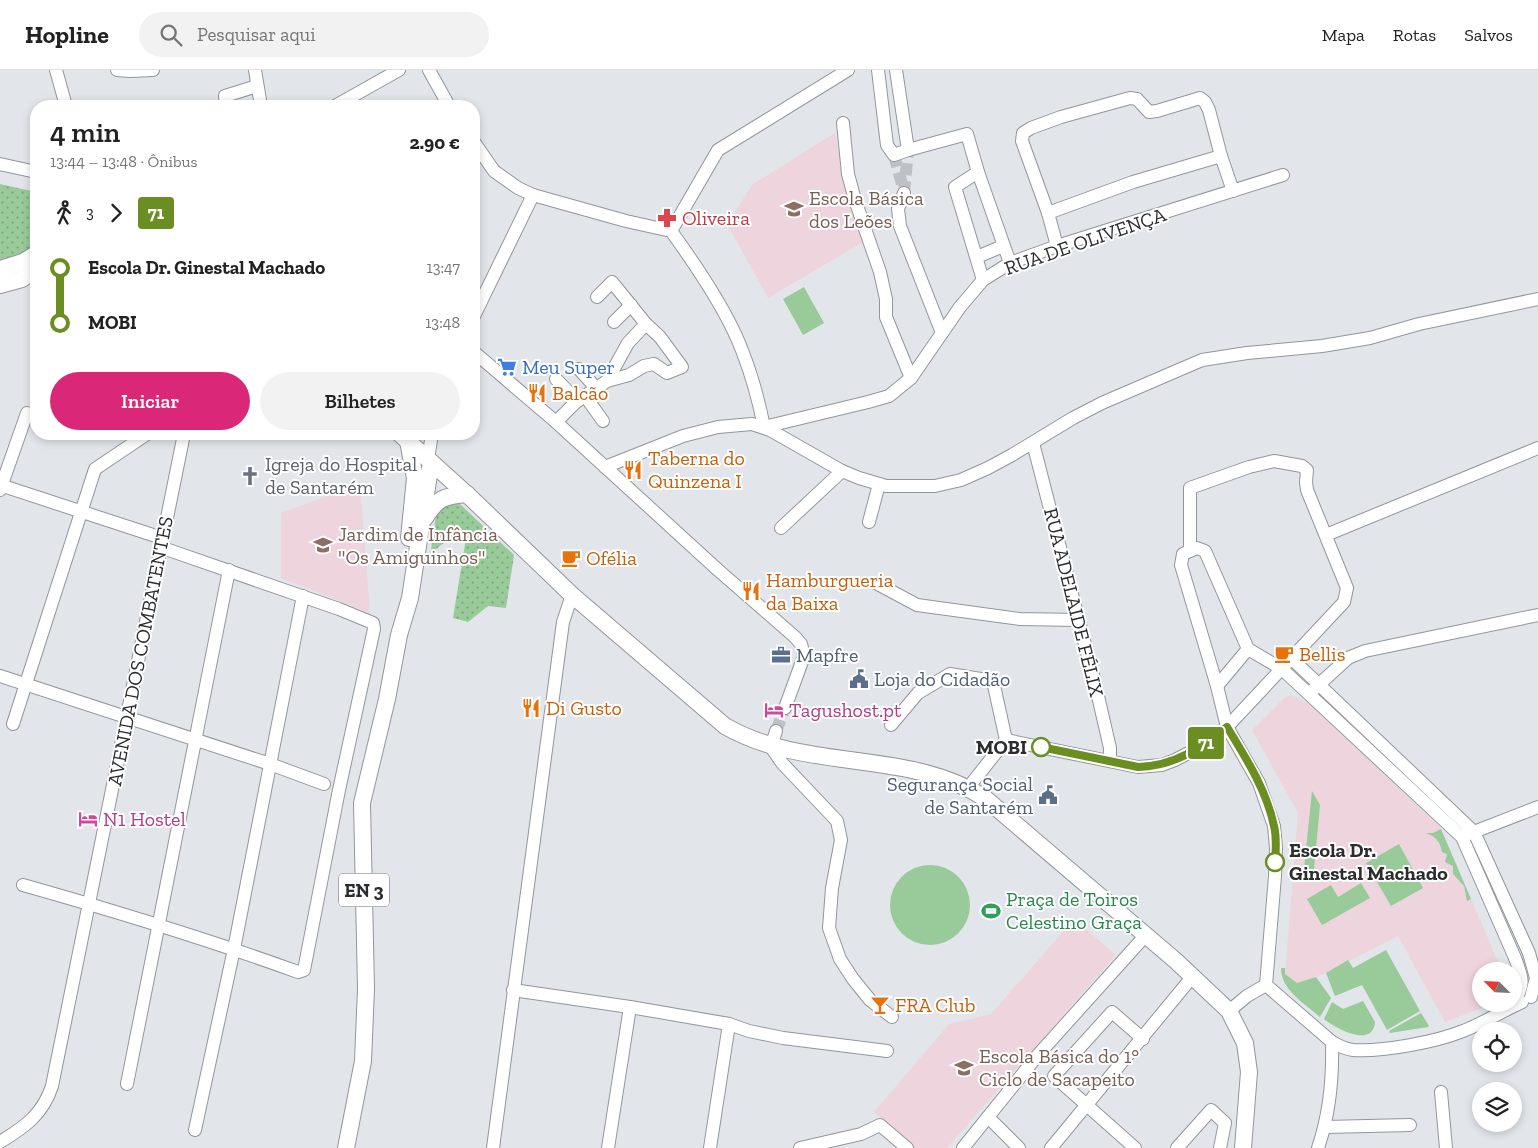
<!DOCTYPE html>
<html lang="pt">
<meta charset="utf-8">
<style>
body{margin:0;font-family:"Zilla Slab",serif;background:#f2f2f2;color:#222;height:100vh;display:flex;flex-direction:column;font-size:19px;white-space:nowrap}
*{box-sizing:border-box;margin:0}
p{font-size:16px;color:#767676}
.icon{flex:none;width:28px;height:28px;fill:none;stroke:currentColor;stroke-width:2;stroke-linecap:round;stroke-linejoin:round}
.map{position:relative;flex:1;overflow:hidden}
.side{position:absolute;left:30px;top:30px;width:450px;height:340px;display:flex;flex-direction:column;background:#fff;border-radius:20px;box-shadow:0 2px 8px #0003}
.side>*{flex:none}
.badge{padding:0 10px;border-radius:4px;font-size:18px;line-height:32px}
.needle{width:32px;rotate:294deg}
.controls{position:absolute;left:1472px;top:892px;display:grid;gap:10px}
.controls a{display:grid;place-items:center;width:50px;height:50px;border-radius:50%;background:#fff;box-shadow:0 2px 8px #0003;font-size:25px}
.map>.badge{position:absolute;translate:-50% -50%;box-shadow:0 0 0 2px #fff}
.legs{display:flex;align-items:center;gap:8px;height:55px;padding:0 20px;font-size:16px}
.legs p{margin-inline-start:auto}
.overview{display:flex;align-items:center;justify-content:space-between;height:85px;padding:0 20px}
h1{font-size:28px;font-weight:600;line-height:38px}
.cta{display:flex;gap:10px;margin-top:auto;padding:10px 20px}
.cta a{flex:1;height:58px;border-radius:30px;background:#db2777;color:#fff;font-size:20px;font-weight:600;line-height:58px;text-align:center}
.cta a+a{background:#f2f2f2;color:#222}
ul{padding:0 20px;list-style:none}
li{display:flex;align-items:center;gap:18px;height:55px;font-size:19px}
li i{display:grid;place-items:center;width:8px;height:100%;margin:0 6px;background:currentColor}
li i::after{content:'';width:12px;height:12px;margin:-6px;border:4px solid;border-radius:50%;background:#fff}
li p{margin-inline-start:auto}
li:first-child i{background:linear-gradient(#0000 50%,currentColor 0)}
li:last-child i{background:linear-gradient(currentColor 50%,#0000 0)}
header{display:flex;align-items:center;gap:30px;box-sizing:border-box;height:70px;padding:0 25px;background:#fff;border-bottom:1px solid #e0e0e0}
header strong{font-size:24px}
nav{display:flex;gap:28px;margin-inline-start:auto;font-size:18px}
.search{width:350px;height:45px;background:#f2f2f2;display:flex;align-items:center;gap:12px;box-sizing:border-box;padding:0 18px;border-radius:28px;color:#767676;font-size:19px}
.map>svg:first-child{display:block}
.education{fill:#eed4dc}
.green{fill:#99ca99}
.park{fill:url(#park-dots)}
.lines{fill:none;stroke-linecap:round;stroke-linejoin:round}
.minor-tunnel{stroke:#bdc1c5;stroke-width:12;stroke-dasharray:12 6;stroke-linecap:butt}
.minor-casing{stroke:#92969a;stroke-width:14}
.major-casing{stroke:#92969a;stroke-width:18}
.minor{stroke:#fff;stroke-width:12}
.major{stroke:#fff;stroke-width:16}
.line-1-casing{stroke:#fff;stroke-width:11}
.line-1{stroke:#6b8e23;stroke-width:8}
.stop-1-dot{fill:#fff;stroke:#6b8e23;stroke-width:2.5}
.labels{text-anchor:middle;dominant-baseline:central;stroke-width:4;stroke-linejoin:round;paint-order:stroke}
.shield{fill:#fff;stroke:#6a6b6d;stroke-width:1}
.shield-label{font-size:19px;font-weight:bold;fill:#2a2c2e}
.education-label{font-size:20px;fill:#785e54;stroke:#fff;text-anchor:start}
.health-label{font-size:20px;fill:#be3a42;stroke:#fff;text-anchor:start}
.street-label{font-size:20px;fill:#2a2c2e;stroke:#fff}
.shop-label{font-size:20px;fill:#366cbe;stroke:#fff;text-anchor:start}
.food-label{font-size:20px;fill:#c56008;stroke:#fff;text-anchor:start}
.worship-label{font-size:20px;fill:#5b616d;stroke:#fff;text-anchor:start}
.service-label{font-size:20px;fill:#4e5e75;stroke:#fff;text-anchor:start}
.hotel-label{font-size:20px;fill:#b23c85;stroke:#fff;text-anchor:start}
.stop-label{font-size:20px;font-weight:bold;fill:#2a2c2e;stroke:#fff;text-anchor:end}
.leisure-label{font-size:20px;fill:#27864d;stroke:#fff;text-anchor:start}
</style>
<header>
<strong>Hopline</strong>
<div class="search"><svg class="icon" aria-label="search" viewBox="0 0 24 24"><circle cx="10" cy="10" r="6"/><path d="M15 15l6 6"/></svg>Pesquisar aqui</div>
<nav><a>Mapa</a><a>Rotas</a><a>Salvos</a></nav>
</header>
<div class="map">
<svg width="1538" height="1078" viewBox="0 0 1538 1078">
<defs>
<pattern id="park-dots" width="8" height="8" patternUnits="userSpaceOnUse" patternTransform="scale(1.25)"><rect width="8" height="8" fill="#99ca99"/><path d="M2 2h.1M6 6h.1" fill="none" stroke="#7da47d" stroke-width="1.8" stroke-linecap="round"/></pattern>
</defs>
<rect width="100%" height="100%" fill="#e2e6eb"/>
<g class="education">
<polygon points="835,63 847,124 865,171 768,228 727,154 753,114"/>
<polygon points="360,414 370,543 281,508 281,443"/>
<polygon points="1291,625 1308,633 1440,757 1502,901 1481,901 1481,934 1492,934 1445,952 1398,866 1326,903 1297,913 1285,904 1298,743 1252,660 1285,627"/>
<polygon points="1074,849 1116,885 947,1078 915,1078 874,1042 949,954 991,944"/>
</g>
<g class="green">
<polygon points="804,217 824,253 803,265 783,229"/>
<polygon points="1312,721 1320,735 1313,809 1303,808"/>
<path d="M1441,759L1471,829L1467,831L1464,816L1453,804V796L1445,792L1447,784L1442,782C1440,771 1436,767 1426,763H1433Z"/>
<polygon points="1399,774 1423,818 1391,836 1366,793"/>
<circle cx="930" cy="835" r="40"/>
<polygon points="1361,813 1370,828 1322,855 1307,829 1331,815 1338,827"/>
<polygon points="1386,880 1420,941 1387,960 1362,915 1335,926 1326,903 1348,890 1353,898"/>
<path d="M1281,898H1285V904L1297,913L1316,907L1331,928L1320,947C1304,933 1281,920 1281,898Z"/>
<path d="M1363,931L1375,952C1373,979 1335,958 1324,949L1332,932L1343,939Z"/>
<polygon points="1421,943 1429,956 1428,957 1390,963 1389,961"/>
</g>
<g class="park">
<polygon points="0,114 36,122 36,178 9,191 0,192"/>
<path d="M452,432L460,434L514,485L506,538L488,536L468,552L453,548L467,462C452,466 440,474 430,486L436,445L442,436Z"/>
</g>
<g class="lines">
<g class="minor-tunnel">
<polyline points="894,85 902,114"/>
<polyline points="904,123 908,80"/>
<polyline points="776,661 785,638"/>
</g>
<g class="minor-casing">
<g id="minor">
<polyline points="56,0 66,36"/>
<polyline points="117,0 130,1 153,0"/>
<polyline points="255,0 261,36"/>
<polyline points="429,0 449,36"/>
<polyline points="878,0 887,75 894,85 908,80 896,0"/>
<polyline points="226,36 225,26 257,16"/>
<polyline points="335,36 399,0"/>
<polyline points="843,53 848,104 855,130 880,202 886,229 886,247 911,308"/>
<path d="M474,72L494,101L518,118L533,125L626,151L671,161C695,194 729,244 743,283C752,306 759,332 764,357"/>
<polyline points="908,80 967,64 978,102"/>
<polyline points="0,94 36,102"/>
<polyline points="904,123 898,139 900,156 942,263"/>
<polyline points="1048,143 1133,112 1221,86"/>
<polyline points="671,161 718,80 848,0"/>
<polyline points="1057,176 1048,143 1022,71 1023,63 1031,58 1061,47 1130,28 1137,29 1149,42 1157,41 1200,28 1205,32 1209,40 1221,86 1233,121"/>
<polyline points="977,187 1003,176"/>
<polyline points="983,210 955,117 978,102 1010,193"/>
<polyline points="474,246 533,125"/>
<polyline points="614,252 631,235"/>
<polyline points="474,282 556,352 718,500 795,567 801,574 804,586 785,638"/>
<polyline points="579,299 596,318"/>
<polyline points="556,309 577,331"/>
<polyline points="607,311 629,305 644,296 654,294 667,303 682,297 660,267 646,254"/>
<polyline points="585,326 603,351"/>
<polyline points="556,352 576,332 607,311 628,273 646,254 612,212 597,227"/>
<polyline points="764,357 868,332 889,326 911,308 960,237 983,210 1010,193 1057,176 1283,105"/>
<polyline points="1033,373 1095,613 1110,678 1110,691"/>
<polyline points="428,389 432,364"/>
<polyline points="605,397 683,366 718,357 752,354 770,360 842,401 859,408 886,416 935,416 961,410 988,398 1012,385 1073,348 1102,333 1202,290 1247,283 1322,276 1370,268 1419,254 1538,229"/>
<polyline points="0,415 162,468"/>
<polyline points="0,420 27,343"/>
<polyline points="869,452 879,414"/>
<polyline points="781,458 842,401"/>
<polyline points="1326,465 1538,378"/>
<polyline points="876,513 917,535 1020,549 1079,550"/>
<polyline points="1292,589 1474,762 1529,883 1536,908 1531,927"/>
<polyline points="0,606 270,694 324,714"/>
<polyline points="1217,616 1248,579"/>
<polyline points="1313,620 1348,588 1365,581 1538,545"/>
<polyline points="13,654 95,399 147,364"/>
<polyline points="891,655 918,623 950,604 993,611 1006,670"/>
<polyline points="776,661 771,677 782,693 837,751 841,770 832,818 829,858 840,889 853,909 870,930 892,947"/>
<polyline points="968,718 1006,670 1138,697 1162,695 1175,690 1200,677 1227,657 1344,532 1347,518 1307,420 1306,412 1307,400 1302,396 1274,391 1249,397 1190,418 1190,479"/>
<polyline points="1466,765 1538,737"/>
<path d="M23,815C115,841 207,869 298,902L304,900L305,895L339,720L374,559L373,553L339,539L160,477"/>
<path d="M1266,915L1332,972C1339,976 1345,979 1353,980C1382,982 1436,972 1463,961C1484,953 1502,941 1522,932"/>
<polyline points="513,920 630,937 608,1078"/>
<polyline points="630,937 729,954 749,961 783,968 887,981"/>
<path d="M1229,941L1247,926L1266,915L1275,806L1276,778L1274,756L1259,713L1227,657L1217,616L1181,495L1183,484L1197,478L1205,481L1248,579L1282,599L1462,767L1515,888C1523,909 1525,913 1514,933"/>
<polyline points="127,1014 229,500"/>
<polyline points="1441,1022 1446,1078"/>
<polyline points="988,1047 1019,1078"/>
<polyline points="1325,1057 1410,1055"/>
<polyline points="195,1060 234,879 303,526"/>
<path d="M0,1072C25,1057 43,1044 52,1016L184,364"/>
<polyline points="493,1078 563,552 572,525"/>
<polyline points="710,1078 729,954"/>
<polyline points="800,1078 861,1064 880,1055 907,1078"/>
<polyline points="963,1078 1037,986 1145,866"/>
<polyline points="1051,1078 1193,906"/>
<polyline points="1135,1078 1054,1006 1112,942 1143,969"/>
<polyline points="1177,1078 1211,1040 1225,1053 1220,1078"/>
<path d="M1318,1078C1330,1043 1333,1009 1332,972"/>
</g>
</g>
<g class="major-casing">
<g id="major">
<polyline points="0,199 23,192 36,184"/>
<polyline points="0,215 22,209 36,199"/>
<path d="M400,364L472,429L572,525L725,656C806,703 910,678 986,729L1176,891L1229,941L1245,973L1249,1002L1243,1078"/>
<polyline points="408,371 415,408 409,468"/>
<path d="M425,448C437,428 444,426 467,424"/>
<polyline points="346,1078 363,991 366,919 362,733 387,629 399,565 410,528 431,392"/>
</g>
</g>
<use href="#minor" class="minor"/>
<use href="#major" class="major"/>
</g>
<g class="lines">
<g class="line-1-casing">
<path id="line-1" d="M1041,677L1138,697C1175,696 1198,679 1227,657C1246,688 1267,721 1274,756C1277,768 1276,780 1275,792"/>
</g>
<use href="#line-1" class="line-1"/>
</g>
<defs>
<g id="school-bare" transform="scale(1.5)"><path d="M0-5L7-2L0 1L-7-2ZM-4 1L0 2.5L4 1V4Q0 6-4 4Z" fill="#8d6e63" stroke="#fff" stroke-width="2.5" paint-order="stroke"/></g>
<g id="pharmacy-bare" transform="scale(1.5)"><path d="M-2-6h4v4h4v4h-4v4h-4v-4h-4v-4h4Z" fill="#e0444e" stroke="#fff" stroke-width="2.5" paint-order="stroke"/></g>
<g id="supermarket-bare" transform="scale(1.5)"><path d="M-6-5.5h2.5l.6 2H6L4.5 2H-2.5L-4.4-4H-6ZM-1.5 3.2a1.3 1.3 0 1 0 .1 0ZM3 3.2a1.3 1.3 0 1 0 .1 0Z" fill="#3f7fe0" stroke="#fff" stroke-width="2.5" paint-order="stroke"/></g>
<g id="restaurant-bare" transform="scale(1.5)"><path d="M-5-6h1v4h1v-4h1v4h1v-4h1v5L-1.5 .5V6h-2V.5L-5-1ZM5-6V6H3V1.5H1.5Q1.5-4 5-6Z" fill="#e8710a" stroke="#fff" stroke-width="2.5" paint-order="stroke"/></g>
<g id="church-bare" transform="scale(1.5)"><path d="M-1.2-6h2.4v3.5h3.3v2.4h-3.3V6h-2.4V-.1h-3.3v-2.4h3.3Z" fill="#6b7280" stroke="#fff" stroke-width="2.5" paint-order="stroke"/></g>
<g id="cafe-bare" transform="scale(1.5)"><path d="M-5.5-4.5H6V0H3Q3 3.5 0 3.5H-2.5Q-5.5 3.5-5.5 0ZM3-3.2v2h1.7v-2ZM-6 4.5H4V6H-6Z" fill="#e8710a" stroke="#fff" stroke-width="2.5" paint-order="stroke"/></g>
<g id="office-bare" transform="scale(1.5)"><path d="M-6-3h4V-5.5h4V-3h4V5H-6ZM-1-4.5V-3h2v-1.5ZM-6 0V1H6V0Z" fill="#5c6f8a" stroke="#fff" stroke-width="2.5" paint-order="stroke"/></g>
<g id="civic-bare" transform="scale(1.5)"><path d="M-.6-6.5H3V-4.5H.6V-3L4-1V1h2V6H-6V1h2V-1L-.6-3ZM-1.2 2.5V6h2.4V2.5Z" fill="#5c6f8a" stroke="#fff" stroke-width="2.5" paint-order="stroke"/></g>
<g id="hotel-bare" transform="scale(1.5)"><path d="M-6-4.5h1.5V1H6V5H4.5V3h-9V5H-6ZM-4 0a1.8 1.8 0 1 1 3.6 0ZM.5 0V-2.5h3Q6-2.5 6 0Z" fill="#d1479c" stroke="#fff" stroke-width="2.5" paint-order="stroke"/></g>
<g id="stadium-bare" transform="scale(1.5)"><path d="M0-5a6.5 5 0 1 0 0 10a6.5 5 0 1 0 0-10ZM-3.5-1.8h7v3.6h-7Z" fill="#2e9e5b" stroke="#fff" stroke-width="2.5" paint-order="stroke"/></g>
<g id="bar-bare" transform="scale(1.5)"><path d="M-6-5H6L.8 .8V4.5H3.5V6h-7V4.5H-.8V.8Z" fill="#e8710a" stroke="#fff" stroke-width="2.5" paint-order="stroke"/></g>
</defs>
<g fill-rule="evenodd">
<use href="#school-bare" x="794" y="139"/>
<use href="#pharmacy-bare" x="667" y="148"/>
<use href="#supermarket-bare" x="507" y="297"/>
<use href="#restaurant-bare" x="537" y="323"/>
<use href="#restaurant-bare" x="633" y="400"/>
<use href="#church-bare" x="250" y="406"/>
<use href="#school-bare" x="323" y="475"/>
<use href="#cafe-bare" x="571" y="488"/>
<use href="#restaurant-bare" x="751" y="521"/>
<use href="#cafe-bare" x="1284" y="584"/>
<use href="#office-bare" x="781" y="585"/>
<use href="#civic-bare" x="859" y="609"/>
<use href="#restaurant-bare" x="531" y="638"/>
<use href="#hotel-bare" x="774" y="640"/>
<use href="#civic-bare" x="1048" y="725"/>
<use href="#hotel-bare" x="88" y="749"/>
<use href="#stadium-bare" x="991" y="841"/>
<use href="#bar-bare" x="880" y="935"/>
<use href="#school-bare" x="964" y="998"/>
</g>
<g class="stop-1-dot">
<circle cx="1041" cy="677" r="9"/>
<circle cx="1275" cy="792" r="9"/>
</g>
<g class="labels">
<rect class="shield" x="339" y="803.5" width="50" height="33" rx="4"/>
<g class="shield-label">
<text x="364" y="820">EN 3</text>
</g>
<g class="education-label">
<text x="809" y="128">Escola Básica<tspan x="809" dy="23">dos Leões</tspan></text>
<text x="338" y="464">Jardim de Infância<tspan x="338" dy="23">"Os Amiguinhos"</tspan></text>
<text x="979" y="986">Escola Básica do 1°<tspan x="979" dy="23">Ciclo de Sacapeito</tspan></text>
</g>
<g class="health-label">
<text x="682" y="148">Oliveira</text>
</g>
<g class="street-label">
<text transform="translate(1085 171) rotate(-19)">RUA DE OLIVENÇA</text>
<text transform="translate(1074 532) rotate(76)">RUA ADELAIDE FÉLIX</text>
<text transform="translate(140 581) rotate(-79)">AVENIDA DOS COMBATENTES</text>
</g>
<g class="shop-label">
<text x="522" y="297">Meu Super</text>
</g>
<g class="food-label">
<text x="552" y="323">Balcão</text>
<text x="648" y="388">Taberna do<tspan x="648" dy="23">Quinzena I</tspan></text>
<text x="586" y="488">Ofélia</text>
<text x="766" y="510">Hamburgueria<tspan x="766" dy="23">da Baixa</tspan></text>
<text x="1299" y="584">Bellis</text>
<text x="546" y="638">Di Gusto</text>
<text x="895" y="935">FRA Club</text>
</g>
<g class="worship-label">
<text x="265" y="394">Igreja do Hospital<tspan x="265" dy="23">de Santarém</tspan></text>
</g>
<g class="service-label">
<text x="796" y="585">Mapfre</text>
<text x="874" y="609">Loja do Cidadão</text>
<text x="1033" y="714" text-anchor="end">Segurança Social<tspan x="1033" dy="23">de Santarém</tspan></text>
</g>
<g class="hotel-label">
<text x="789" y="640">Tagushost.pt</text>
<text x="103" y="749">N1 Hostel</text>
</g>
<g class="stop-label">
<text x="1027" y="677">MOBI</text>
<text x="1289" y="780" text-anchor="start">Escola Dr.<tspan x="1289" dy="23">Ginestal Machado</tspan></text>
</g>
<g class="leisure-label">
<text x="1006" y="829">Praça de Toiros<tspan x="1006" dy="23">Celestino Graça</tspan></text>
</g>
</g>
</svg>
<div class="controls">
<a><svg class="needle" viewBox="-14 -14 28 28"><path d="M0-13l5 13h-10z" fill="#e53935"/><path d="M0 13l5-13h-10z" fill="#767676"/></svg></a>
<a><svg class="icon" aria-label="locate" viewBox="0 0 24 24"><circle cx="12" cy="12" r="6"/><path d="M12 2v4M12 18v4M2 12h4M18 12h4"/></svg></a>
<a><svg class="icon" aria-label="layers" viewBox="0 0 24 24"><path d="M12 4l9 5-9 5-9-5zM3 14l9 5 9-5"/></svg></a>
</div>
<b class="badge" style="left:1206px;top:673px;background:#6b8e23;color:#fff">71</b>
<section class="side">
<div class="overview"><div><h1>4 min</h1><p>13:44 – 13:48 · Ônibus</p></div><b>2.90 €</b></div>
<div class="legs"><svg class="icon" aria-label="walk" viewBox="0 0 24 24"><circle cx="13" cy="4" r="2"/><path d="M13 8l-2 6 4 7M11 14l-3 7M7 12l3-4h3l4 4"/></svg>3<svg class="icon" aria-label="forward" viewBox="0 0 24 24"><path d="M9 5l7 7-7 7"/></svg><b class="badge" style="background:#6b8e23;color:#fff">71</b></div>
<ul>
<li><i style="color:#6b8e23"></i><b>Escola Dr. Ginestal Machado</b><p>13:47</p></li>
<li><i style="color:#6b8e23"></i><b>MOBI</b><p>13:48</p></li>
</ul>
<div class="cta"><a>Iniciar</a><a>Bilhetes</a></div>
</section>
</div>
